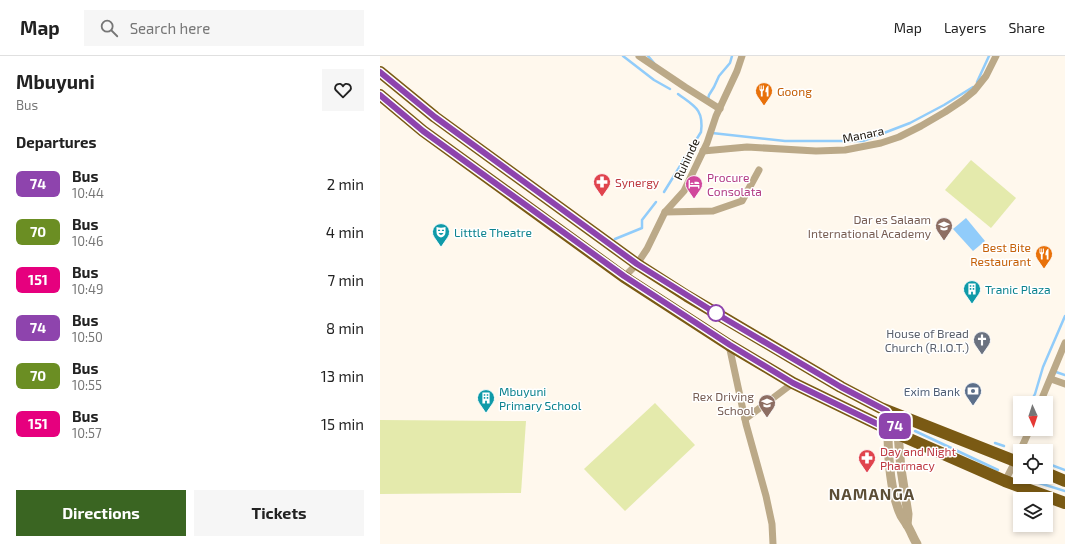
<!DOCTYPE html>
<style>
body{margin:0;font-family:"Exo 2",sans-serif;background:#f6f6f6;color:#222;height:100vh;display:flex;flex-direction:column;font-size:15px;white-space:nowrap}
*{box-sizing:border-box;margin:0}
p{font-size:13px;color:#767676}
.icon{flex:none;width:22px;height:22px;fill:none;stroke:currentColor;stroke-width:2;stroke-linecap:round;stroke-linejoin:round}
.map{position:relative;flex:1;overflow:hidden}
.panel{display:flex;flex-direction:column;background:#fff;width:380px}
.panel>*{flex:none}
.badge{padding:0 8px;border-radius:6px;font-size:14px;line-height:26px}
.needle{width:26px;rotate:177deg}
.buttons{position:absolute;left:633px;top:340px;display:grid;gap:8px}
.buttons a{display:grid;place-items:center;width:40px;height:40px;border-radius:0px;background:#fff;box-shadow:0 2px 6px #0003;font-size:20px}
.map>.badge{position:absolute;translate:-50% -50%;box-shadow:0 0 0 2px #fff}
h2{padding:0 16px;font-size:15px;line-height:36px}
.round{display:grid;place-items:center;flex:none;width:42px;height:42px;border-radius:0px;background:#f6f6f6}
.head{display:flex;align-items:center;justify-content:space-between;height:68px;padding:0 16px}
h1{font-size:19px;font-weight:700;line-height:30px}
.button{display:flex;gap:8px;margin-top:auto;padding:8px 16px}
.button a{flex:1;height:46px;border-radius:0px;background:#3a6522;color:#fff;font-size:16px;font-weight:700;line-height:46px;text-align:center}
.button a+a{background:#f6f6f6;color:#222}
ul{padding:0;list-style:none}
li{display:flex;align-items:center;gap:12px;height:48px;padding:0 16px}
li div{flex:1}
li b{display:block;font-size:15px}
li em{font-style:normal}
li .badge{min-width:44px;font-weight:700;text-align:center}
header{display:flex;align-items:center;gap:24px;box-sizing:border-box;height:56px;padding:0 20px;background:#fff;border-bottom:1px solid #e0e0e0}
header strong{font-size:19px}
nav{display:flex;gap:22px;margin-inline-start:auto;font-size:14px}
.search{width:280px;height:36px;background:#f6f6f6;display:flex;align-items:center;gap:10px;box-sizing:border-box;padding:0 14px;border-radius:0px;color:#767676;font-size:15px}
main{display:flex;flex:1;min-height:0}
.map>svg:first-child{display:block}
.green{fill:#e4eaac}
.water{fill:#91ccfa}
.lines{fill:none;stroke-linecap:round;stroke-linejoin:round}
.stream{stroke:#91ccfa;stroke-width:2.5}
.minor{stroke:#bba988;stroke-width:7}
.tertiary{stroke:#bba988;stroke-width:9}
.trunk{stroke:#7a5a14;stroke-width:12}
.line-casing{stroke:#fff;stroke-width:9}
.line{stroke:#8e44ad;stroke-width:6}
.stop-dot{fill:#fff;stroke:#8e44ad;stroke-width:2}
.labels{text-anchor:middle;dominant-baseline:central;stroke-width:3;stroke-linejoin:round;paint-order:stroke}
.food-label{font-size:12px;fill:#c56008;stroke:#fff;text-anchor:start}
.street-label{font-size:12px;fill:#171108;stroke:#fff}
.hotel-label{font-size:12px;fill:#b23c85;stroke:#fff;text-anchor:start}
.health-label{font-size:12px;fill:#be3a42;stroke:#fff;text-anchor:start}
.education-label{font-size:12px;fill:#785e54;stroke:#fff;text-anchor:end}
.culture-label{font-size:12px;fill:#0d838f;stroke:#fff;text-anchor:start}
.worship-label{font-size:12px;fill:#5b616d;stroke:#fff;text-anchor:end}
.service-label{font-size:12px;fill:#4e5e75;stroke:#fff;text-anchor:end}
.district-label{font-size:16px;font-weight:bold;letter-spacing:1px;fill:#5c4e36;stroke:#fff}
</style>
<header>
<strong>Map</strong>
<div class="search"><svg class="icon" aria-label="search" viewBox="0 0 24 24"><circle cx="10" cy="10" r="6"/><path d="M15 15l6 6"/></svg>Search here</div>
<nav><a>Map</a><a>Layers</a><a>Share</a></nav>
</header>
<main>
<section class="panel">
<div class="head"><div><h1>Mbuyuni</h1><p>Bus</p></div><a class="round"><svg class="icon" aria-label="heart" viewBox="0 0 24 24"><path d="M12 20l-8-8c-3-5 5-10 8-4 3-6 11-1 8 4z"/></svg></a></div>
<h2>Departures</h2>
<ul>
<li><span class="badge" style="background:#8e44ad;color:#fff">74</span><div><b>Bus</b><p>10:44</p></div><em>2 min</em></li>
<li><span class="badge" style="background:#6b8e23;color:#fff">70</span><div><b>Bus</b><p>10:46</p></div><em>4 min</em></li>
<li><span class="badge" style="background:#e6007e;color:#fff">151</span><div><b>Bus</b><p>10:49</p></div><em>7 min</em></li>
<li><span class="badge" style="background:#8e44ad;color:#fff">74</span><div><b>Bus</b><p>10:50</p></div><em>8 min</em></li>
<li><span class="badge" style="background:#6b8e23;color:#fff">70</span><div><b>Bus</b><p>10:55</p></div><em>13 min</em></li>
<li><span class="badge" style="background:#e6007e;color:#fff">151</span><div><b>Bus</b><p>10:57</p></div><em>15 min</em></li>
</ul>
<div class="button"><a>Directions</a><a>Tickets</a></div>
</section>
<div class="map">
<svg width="685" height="488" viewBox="0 0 685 488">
<rect width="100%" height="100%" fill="#fff8ed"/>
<g class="green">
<polygon points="591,104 636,142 611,172 565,134"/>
<polygon points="275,347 315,389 245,455 204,413"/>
<polygon points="0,364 146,365 141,437 0,438"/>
</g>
<polygon class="water" points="586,162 605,185 593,195 573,173"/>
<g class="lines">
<g class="stream">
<polyline points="243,0 274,24 290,33"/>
<polyline points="268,0 274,7"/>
<polyline points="597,26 609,0"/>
<polyline points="327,44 328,43 329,39 334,31 339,20 350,7 352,0"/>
<polyline points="332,77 405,85 483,85 530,67 564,49 593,31"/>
<path d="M284,136L321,76C324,53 314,50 298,38"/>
<polyline points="235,183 262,172 262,164 276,146"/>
<polyline points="676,316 685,319"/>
<polyline points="650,347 655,338 663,311 685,260"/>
<polyline points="639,369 640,367"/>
<polyline points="535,375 618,414"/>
<polyline points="615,387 624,390"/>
<polyline points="666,407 685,414"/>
<polyline points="643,422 685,435"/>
</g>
<g class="minor">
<polyline points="259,0 305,31 340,53"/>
<polyline points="323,95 367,91 436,95 465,94 501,87 519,81 541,70 565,56 583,44 594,35 606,20 616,0"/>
<polyline points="285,156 333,155 362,145 379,114"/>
<polyline points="244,221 257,208 267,193 285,156 304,135 327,87 336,60 357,15 362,0"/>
<polyline points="349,289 366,368 386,440 392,468 393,488"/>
<polyline points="671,323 685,328"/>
<polyline points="660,347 685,287"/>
<polyline points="365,363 413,327"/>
<polyline points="640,395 650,373"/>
<polyline points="625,425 640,396"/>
</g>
<g class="tertiary">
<polyline points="507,355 514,366 518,378 521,413 528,458 527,469"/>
<path d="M508,373C508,398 510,432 519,455C521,461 524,464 527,469C531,475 533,482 537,488"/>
</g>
<g class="trunk">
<polyline points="0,16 55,61 257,208 307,240 461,331 501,352 640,407"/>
<polyline points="0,39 43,75 244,221 349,289 413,327 518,378 625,425 685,447"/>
<polyline points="666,417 685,425"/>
</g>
</g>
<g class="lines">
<g class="line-casing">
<polyline id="line" points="0,16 55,61 257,208 342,261 461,331 507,355 514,366 518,378 413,327 350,289 244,220 43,75 0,39"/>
</g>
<use href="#line" class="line"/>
</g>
<defs>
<g id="restaurant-pin" transform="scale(0.9)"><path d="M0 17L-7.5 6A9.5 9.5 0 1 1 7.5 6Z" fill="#e8710a" stroke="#fff"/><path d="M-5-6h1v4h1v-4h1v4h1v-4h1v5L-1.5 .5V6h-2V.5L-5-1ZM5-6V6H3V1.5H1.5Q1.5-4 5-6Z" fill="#fff"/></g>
<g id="pharmacy-pin" transform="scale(0.9)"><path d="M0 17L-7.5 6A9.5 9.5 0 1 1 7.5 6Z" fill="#e0444e" stroke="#fff"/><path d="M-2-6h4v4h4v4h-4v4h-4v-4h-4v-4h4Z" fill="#fff"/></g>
<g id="hotel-pin" transform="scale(0.9)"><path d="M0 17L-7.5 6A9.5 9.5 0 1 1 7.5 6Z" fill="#d1479c" stroke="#fff"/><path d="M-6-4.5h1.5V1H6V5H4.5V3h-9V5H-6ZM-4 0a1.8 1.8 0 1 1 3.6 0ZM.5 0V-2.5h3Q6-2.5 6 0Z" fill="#fff"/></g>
<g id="school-pin" transform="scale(0.9)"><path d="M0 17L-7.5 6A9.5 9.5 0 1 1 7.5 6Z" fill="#8d6e63" stroke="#fff"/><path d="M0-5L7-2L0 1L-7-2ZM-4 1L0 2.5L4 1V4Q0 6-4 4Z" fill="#fff"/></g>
<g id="theatre-pin" transform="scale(0.9)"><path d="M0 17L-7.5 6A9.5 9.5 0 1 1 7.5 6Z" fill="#0f9aa8" stroke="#fff"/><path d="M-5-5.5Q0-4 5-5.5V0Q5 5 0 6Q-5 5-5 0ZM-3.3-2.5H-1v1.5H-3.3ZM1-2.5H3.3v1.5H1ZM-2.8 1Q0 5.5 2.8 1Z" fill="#fff"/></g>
<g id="building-pin" transform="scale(0.9)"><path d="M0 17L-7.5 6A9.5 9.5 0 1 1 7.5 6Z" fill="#0f9aa8" stroke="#fff"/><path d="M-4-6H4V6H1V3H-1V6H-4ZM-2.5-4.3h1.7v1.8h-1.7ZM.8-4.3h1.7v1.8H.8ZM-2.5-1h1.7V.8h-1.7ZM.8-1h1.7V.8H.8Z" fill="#fff"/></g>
<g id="church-pin" transform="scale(0.9)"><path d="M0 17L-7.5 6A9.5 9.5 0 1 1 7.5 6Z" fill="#6b7280" stroke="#fff"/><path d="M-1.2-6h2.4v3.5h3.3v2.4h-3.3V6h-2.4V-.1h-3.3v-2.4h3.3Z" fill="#fff"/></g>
<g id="bank-pin" transform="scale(0.9)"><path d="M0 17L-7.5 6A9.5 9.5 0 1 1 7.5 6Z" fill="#5c6f8a" stroke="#fff"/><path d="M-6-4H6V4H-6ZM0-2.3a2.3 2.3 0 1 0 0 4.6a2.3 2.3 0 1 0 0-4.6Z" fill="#fff"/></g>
<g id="university-pin" transform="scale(0.9)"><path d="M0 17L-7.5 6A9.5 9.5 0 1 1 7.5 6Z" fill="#8d6e63" stroke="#fff"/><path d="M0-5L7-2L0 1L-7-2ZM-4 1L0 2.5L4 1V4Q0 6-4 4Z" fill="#fff"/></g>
</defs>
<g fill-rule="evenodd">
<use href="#restaurant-pin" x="384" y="35"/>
<use href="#pharmacy-pin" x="222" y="126"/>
<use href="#hotel-pin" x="314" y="128"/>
<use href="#school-pin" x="564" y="170"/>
<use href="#theatre-pin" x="61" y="176"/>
<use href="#restaurant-pin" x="664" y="198"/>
<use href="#building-pin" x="592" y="233"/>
<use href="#church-pin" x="602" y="284"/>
<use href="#bank-pin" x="593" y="335"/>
<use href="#building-pin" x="106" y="342"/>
<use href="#university-pin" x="387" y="347"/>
<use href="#pharmacy-pin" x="487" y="402"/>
</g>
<circle class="stop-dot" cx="336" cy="257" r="8"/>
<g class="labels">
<g class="food-label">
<text x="397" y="35">Goong</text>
<text x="651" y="191" text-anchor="end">Best Bite<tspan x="651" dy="14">Restaurant</tspan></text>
</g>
<g class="street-label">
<text transform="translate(483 78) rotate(-12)">Manara</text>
<text transform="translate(306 103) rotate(-65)">Ruhinde</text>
</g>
<g class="hotel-label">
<text x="327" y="121">Procure<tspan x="327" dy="14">Consolata</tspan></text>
</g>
<g class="health-label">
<text x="235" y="126">Synergy</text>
<text x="500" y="395">Day and Night<tspan x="500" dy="14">Pharmacy</tspan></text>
</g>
<g class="education-label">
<text x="551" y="163">Dar es Salaam<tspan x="551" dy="14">International Academy</tspan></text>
<text x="374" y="340">Rex Driving<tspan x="374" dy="14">School</tspan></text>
</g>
<g class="culture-label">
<text x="74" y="176">Litttle Theatre</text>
<text x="605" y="233">Tranic Plaza</text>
<text x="119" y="335">Mbuyuni<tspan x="119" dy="14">Primary School</tspan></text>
</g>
<g class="worship-label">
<text x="589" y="277">House of Bread<tspan x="589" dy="14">Church (R.I.O.T.)</tspan></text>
</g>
<g class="service-label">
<text x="580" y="335">Exim Bank</text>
</g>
<g class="district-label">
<text x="492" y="437">NAMANGA</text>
</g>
</g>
</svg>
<div class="buttons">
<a><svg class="needle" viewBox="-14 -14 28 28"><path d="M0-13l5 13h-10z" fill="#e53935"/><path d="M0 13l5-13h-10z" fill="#767676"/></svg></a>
<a><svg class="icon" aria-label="locate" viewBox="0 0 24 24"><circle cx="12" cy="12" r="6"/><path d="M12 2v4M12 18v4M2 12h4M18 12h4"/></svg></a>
<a><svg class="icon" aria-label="layers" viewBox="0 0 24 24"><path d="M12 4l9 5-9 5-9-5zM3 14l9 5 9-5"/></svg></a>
</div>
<b class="badge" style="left:515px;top:370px;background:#8e44ad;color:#fff">74</b>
</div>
</main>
